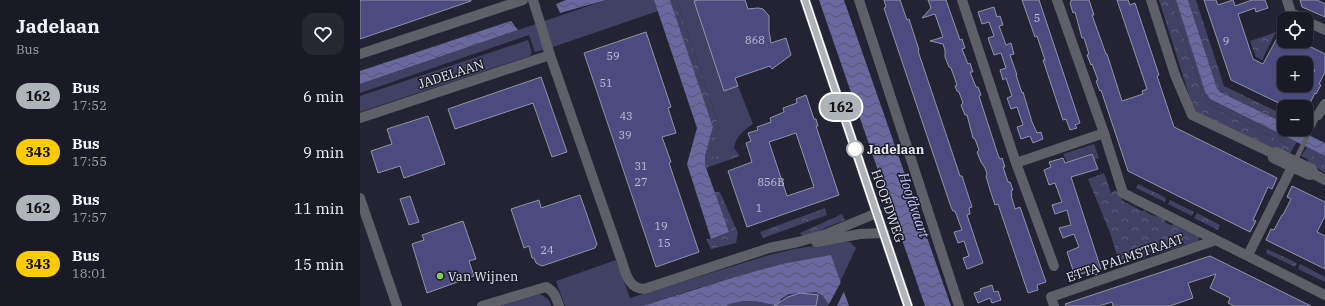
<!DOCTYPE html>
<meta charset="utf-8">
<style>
body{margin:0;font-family:"IBM Plex Serif",serif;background:#272732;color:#f1f3f6;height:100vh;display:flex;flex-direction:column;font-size:15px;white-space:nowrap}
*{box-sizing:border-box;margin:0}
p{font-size:13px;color:#9fa1a7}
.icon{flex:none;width:22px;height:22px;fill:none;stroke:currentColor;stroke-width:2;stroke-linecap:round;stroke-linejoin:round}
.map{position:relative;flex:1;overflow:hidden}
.details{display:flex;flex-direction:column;background:#1a1a26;width:360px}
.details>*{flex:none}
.badge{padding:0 8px;border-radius:13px;font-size:14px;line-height:26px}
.buttons{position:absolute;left:917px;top:12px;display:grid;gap:8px}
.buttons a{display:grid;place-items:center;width:36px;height:36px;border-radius:8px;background:#1a1a26;box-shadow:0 1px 3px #0004,0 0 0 1px #383843;font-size:20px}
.map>.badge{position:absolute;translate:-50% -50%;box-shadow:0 0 0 2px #fff}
.round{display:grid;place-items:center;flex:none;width:42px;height:42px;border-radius:12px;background:#272732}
.headline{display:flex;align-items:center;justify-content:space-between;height:68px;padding:0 16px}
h1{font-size:19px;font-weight:800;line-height:30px}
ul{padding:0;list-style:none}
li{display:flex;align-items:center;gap:12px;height:56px;padding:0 16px}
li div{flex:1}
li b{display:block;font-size:15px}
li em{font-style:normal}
li .badge{min-width:44px;font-weight:700;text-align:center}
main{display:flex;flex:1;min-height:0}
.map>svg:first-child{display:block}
.green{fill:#414164}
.forest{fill:url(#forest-crowns)}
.water{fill:url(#water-waves)}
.pier{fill:#232333}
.building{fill:#4c4b7f;stroke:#9293a6;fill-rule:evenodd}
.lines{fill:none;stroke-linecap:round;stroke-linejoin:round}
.lane{stroke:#5e5f67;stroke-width:5}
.street{stroke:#5e5f67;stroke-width:10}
.secondary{stroke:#7e7f8c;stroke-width:10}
.line-casing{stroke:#fff;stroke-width:9}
.line{stroke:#afb4b9;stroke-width:6}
.stop-dot{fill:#fff;stroke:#afb4b9;stroke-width:2}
.poi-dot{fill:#87cf4a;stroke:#1a1a29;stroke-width:1.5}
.labels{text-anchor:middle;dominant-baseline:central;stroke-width:3;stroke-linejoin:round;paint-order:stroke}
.number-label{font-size:11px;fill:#c0c1d5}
.street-label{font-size:13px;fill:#e7e8f2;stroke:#1a1a29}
.stop-label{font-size:13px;font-weight:bold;fill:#e7e8f2;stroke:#1a1a29;text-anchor:start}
.poi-label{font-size:13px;fill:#e7e8f2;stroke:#1a1a29;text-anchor:start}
.water-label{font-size:14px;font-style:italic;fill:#c6c8f9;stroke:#1a1a29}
</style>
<main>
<section class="details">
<div class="headline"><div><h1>Jadelaan</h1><p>Bus</p></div><a class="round"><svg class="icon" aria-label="heart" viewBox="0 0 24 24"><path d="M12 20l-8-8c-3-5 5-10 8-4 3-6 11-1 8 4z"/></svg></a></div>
<ul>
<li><span class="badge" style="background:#afb4b9;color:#111">162</span><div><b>Bus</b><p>17:52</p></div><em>6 min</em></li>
<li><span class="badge" style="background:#fc0;color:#111">343</span><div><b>Bus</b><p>17:55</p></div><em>9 min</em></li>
<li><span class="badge" style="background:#afb4b9;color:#111">162</span><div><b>Bus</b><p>17:57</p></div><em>11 min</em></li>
<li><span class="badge" style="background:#fc0;color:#111">343</span><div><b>Bus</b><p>18:01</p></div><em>15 min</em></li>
</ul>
</section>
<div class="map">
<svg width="965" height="306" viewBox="0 0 965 306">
<defs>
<pattern id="forest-crowns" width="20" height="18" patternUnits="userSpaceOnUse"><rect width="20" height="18" fill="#414164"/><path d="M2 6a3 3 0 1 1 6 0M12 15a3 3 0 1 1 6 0" fill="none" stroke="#5c5c7b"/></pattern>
<pattern id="water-waves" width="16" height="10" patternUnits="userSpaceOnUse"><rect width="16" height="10" fill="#69699f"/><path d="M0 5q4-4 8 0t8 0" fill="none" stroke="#555670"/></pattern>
</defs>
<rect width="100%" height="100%" fill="#232333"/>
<g class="green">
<polygon points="246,0 294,0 298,11 193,47 175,52 169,35 0,93 0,84"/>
<path d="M317,0H369L344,28L364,91L378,86L393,124C382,132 377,135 374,148L352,159L359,126Z"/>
<polygon points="811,0 816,0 845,92 850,99 937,142 933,148 846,103"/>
<polygon points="168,40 172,53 170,56 0,112 0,96"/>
<polygon points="734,144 739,158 735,160 732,153 707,162 703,154"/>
<polygon points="947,147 965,156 965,162 951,155 947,159 941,156"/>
<polygon points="480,242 490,242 496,248 480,282 471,256 338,288 282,306 205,306 196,281 256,260 270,298 409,255 434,249"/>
<path d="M456,292L463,296L470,304L469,306H367C382,297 402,302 418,306C425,290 441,293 456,292Z"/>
<polygon points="180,294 189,300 191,306 140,306"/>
</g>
<g class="forest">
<polygon points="310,0 317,0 359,126 353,158 374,148 380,156 346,168 345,165 345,156 353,127"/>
<polygon points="799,0 811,0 846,103 933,148 929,156 837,113 830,98"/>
<polygon points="828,0 836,0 864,86 924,115 924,123 860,92 857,88"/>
<polygon points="916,32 902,60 896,57 890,41"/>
<polygon points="951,155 965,162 965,173 949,163 947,159"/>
<path d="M744,173L751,193L756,190L763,201L782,211L785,210C789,217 797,215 804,218L806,223L811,225L815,224L840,236L838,241L760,265L750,233L728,179Z"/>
<polygon points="778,184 806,198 805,202 776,188"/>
<polygon points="354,192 360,192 378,233 376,243 351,249 346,239 351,239 369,232"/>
<polygon points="810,200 834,212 832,216 808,204"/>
<polygon points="465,208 467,215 403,238 400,232"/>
<polygon points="837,213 860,225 858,230 834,218"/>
<polygon points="482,214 485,220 443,237 440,233"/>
<polygon points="907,249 937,263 935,267 906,253"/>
<polygon points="940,264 965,277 965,282 938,269"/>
</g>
<g class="water">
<polygon points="206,0 246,0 200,13 196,4"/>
<polygon points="294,0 310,0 353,127 345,156 345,165 369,232 351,239 327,164 337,128"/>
<polygon points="459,0 484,0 591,306 565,306"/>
<polygon points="816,0 828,0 857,88 860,92 924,123 924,129 936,129 965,143 965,156 850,99 845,92"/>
<polygon points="151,21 158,30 0,84 0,71"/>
<path d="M471,255L489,306H470L463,296L456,292L429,294L421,299L418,306C402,302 382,297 367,306H282L382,275L422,264Z"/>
</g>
<polygon class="pier" points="482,280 485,289 477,306 468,306"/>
<g class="building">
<polygon points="0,0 111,0 111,1 0,39"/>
<polygon points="338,0 385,0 388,9 398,8 403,9 409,16 409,31 411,43 426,38 431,55 412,69 410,66 375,78 378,86 364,91 334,1"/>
<polygon points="524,0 540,0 547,20 549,19 559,50 558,51 591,149 600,176 602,176 612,207 609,208 610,214 607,215 623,263 607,269 603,258 609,256 604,241 598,243 594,232 602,230 595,211 593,211 591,207 524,8 526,7"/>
<polygon points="568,0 586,0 600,40 602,39 605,48 602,49 608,64 610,63 613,72 610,72 616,87 618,87 621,95 619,96 638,155 640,159 642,158 645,167 643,167 648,182 650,182 653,190 651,191 652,195 651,195 655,209 660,207 686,282 677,285 678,290 668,293 638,204 635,205 630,190 626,176 627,174 625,168 621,162 617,152 619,150 615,139 613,138 607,115 605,115 601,105 603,103 599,92 597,91 595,86 597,85 591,68 589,67 585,57 585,50 583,44 570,41 583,37 575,14 562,18 571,8"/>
<polygon points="662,0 679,0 720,123 715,125 717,128 710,130 706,119 703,120 683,60 685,60 677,36 675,37"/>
<polygon points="711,0 729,0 734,15 732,15 746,54 747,54 762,101 783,94 782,91 787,89 757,0 768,0 770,5 775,3 799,75 797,76 814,127 917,178 912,189 908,187 893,220 896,221 890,232 768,171 741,90 740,91 736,81 738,80 732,64 731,65 727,55 729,54 724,38 722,38 715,12 713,13 710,3 711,2"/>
<path d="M844,0H856L858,5L873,0L875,6L892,0H905L908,8L896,12L895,8L878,14L893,59L903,64L924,25V41H939L965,54V72L959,84L961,85L956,94L955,93L948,107H927L871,80ZM924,63H946V66L955,70L947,85H924Z"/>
<polygon points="940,0 957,0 965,4 965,17 942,7"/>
<polygon points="634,7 637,17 640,16 643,25 639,26 646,45 651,43 654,54 650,55 657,75 656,75 662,93 663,92 672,122 677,133 681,132 683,139 673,143 670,136 661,139 657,127 663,125 657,107 651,109 647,98 652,96 646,78 643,80 640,70 646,68 641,53 634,55 628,38 634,36 629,22 622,24 618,12"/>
<polygon points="286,32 311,107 308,108 316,133 302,137 311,162 309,163 339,252 296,267 224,53"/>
<polygon points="181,77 207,152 192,157 173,103 95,129 88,109"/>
<path d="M446,95L454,119H456L458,126H456L479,195L387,227L368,171L392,162L386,143L391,141L388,133L398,130L397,127L411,122L410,118L424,112L423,108L437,103L436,99ZM436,133L454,187L427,196L409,142Z"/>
<polygon points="68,116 85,164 44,178 40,166 18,173 11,151 32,144 27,129"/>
<polygon points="732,154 738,169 711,177 741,269 736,275 730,271 715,276 707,252 719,247 714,234 703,238 699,228 711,225 707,210 695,214 692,205 702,202 695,183 689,185 684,170 691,167 689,162 703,158 705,163"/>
<polygon points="932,186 965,202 965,216 957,232 965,236 965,269 906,240 911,229 914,230 922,215 923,215 931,199 927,197"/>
<polygon points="220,195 237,244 235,248 182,266 176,263 174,258 172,258 169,246 164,248 151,209 179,200 181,208"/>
<polygon points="50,196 59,222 49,225 40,199"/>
<polygon points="103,221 116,259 109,261 114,276 67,293 52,244 64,240 62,235"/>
<polygon points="850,256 951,306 874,306 868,303 870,298 850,288 856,274 828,283 833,298 810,306 753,306 752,302 739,306 706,306 705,304"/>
<polygon points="632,285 634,292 638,291 641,300 632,303 630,298 618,303 614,293 621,291 620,289"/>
<polygon points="440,293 458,295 456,306 414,306 428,297"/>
</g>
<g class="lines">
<polyline class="lane" points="935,161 958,115"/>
<g class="street">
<polyline points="173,0 190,55"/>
<polyline points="499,0 599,306"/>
<polyline points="602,0 656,163 694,266"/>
<polyline points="791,0 815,75 832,115 912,153 913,158 949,175 954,174"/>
<polyline points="927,0 931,13 943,19"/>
<polyline points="946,21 965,30"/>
<polyline points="0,54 163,0"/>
<polyline points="958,115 965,104"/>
<path d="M0,118L190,55L260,256C265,269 267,289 284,289L409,248L438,242L466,234L517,213"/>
<polyline points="744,133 763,193 856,240"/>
<polyline points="912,153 916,152 952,169 954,174 965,180"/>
<polyline points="656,163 744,133 697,0"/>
<polyline points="0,198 37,306"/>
<polyline points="456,242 500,234 524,233"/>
<polyline points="888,255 935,161"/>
<path d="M122,306L186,287C194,291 196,297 199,306"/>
<polyline points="694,306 691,297 856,240 965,295"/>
</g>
<polyline class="secondary" points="445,0 548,306"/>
</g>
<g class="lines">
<g class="line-casing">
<polyline id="line" points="445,0 548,306"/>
</g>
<use href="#line" class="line"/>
</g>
<circle class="stop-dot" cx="495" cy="149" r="8"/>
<circle class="poi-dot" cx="80" cy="276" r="4"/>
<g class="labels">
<g class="number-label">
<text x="677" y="18">5</text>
<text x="395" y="40">868</text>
<text x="866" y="41">9</text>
<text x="253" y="56">59</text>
<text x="246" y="83">51</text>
<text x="266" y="116">43</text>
<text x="265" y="135">39</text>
<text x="281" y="166">31</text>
<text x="281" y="182">27</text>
<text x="411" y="182">856B</text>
<text x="399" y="208">1</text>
<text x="301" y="226">19</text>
<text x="304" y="243">15</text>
<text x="187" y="250">24</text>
</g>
<g class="street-label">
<text transform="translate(91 74) rotate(-18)">JADELAAN</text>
<text transform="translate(528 206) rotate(71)">HOOFDWEG</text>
<text transform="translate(765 258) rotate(-19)">ETTA PALMSTRAAT</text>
</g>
<g class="stop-label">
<text x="507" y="149">Jadelaan</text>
</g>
<g class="poi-label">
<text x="88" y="276">Van Wijnen</text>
</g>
<g class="water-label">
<text transform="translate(554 205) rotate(71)">Hoofdvaart</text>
</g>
</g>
</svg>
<div class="buttons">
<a><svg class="icon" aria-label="locate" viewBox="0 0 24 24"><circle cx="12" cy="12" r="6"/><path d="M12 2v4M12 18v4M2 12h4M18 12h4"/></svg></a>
<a>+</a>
<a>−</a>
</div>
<b class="badge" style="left:481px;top:107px;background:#afb4b9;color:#111">162</b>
</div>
</main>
